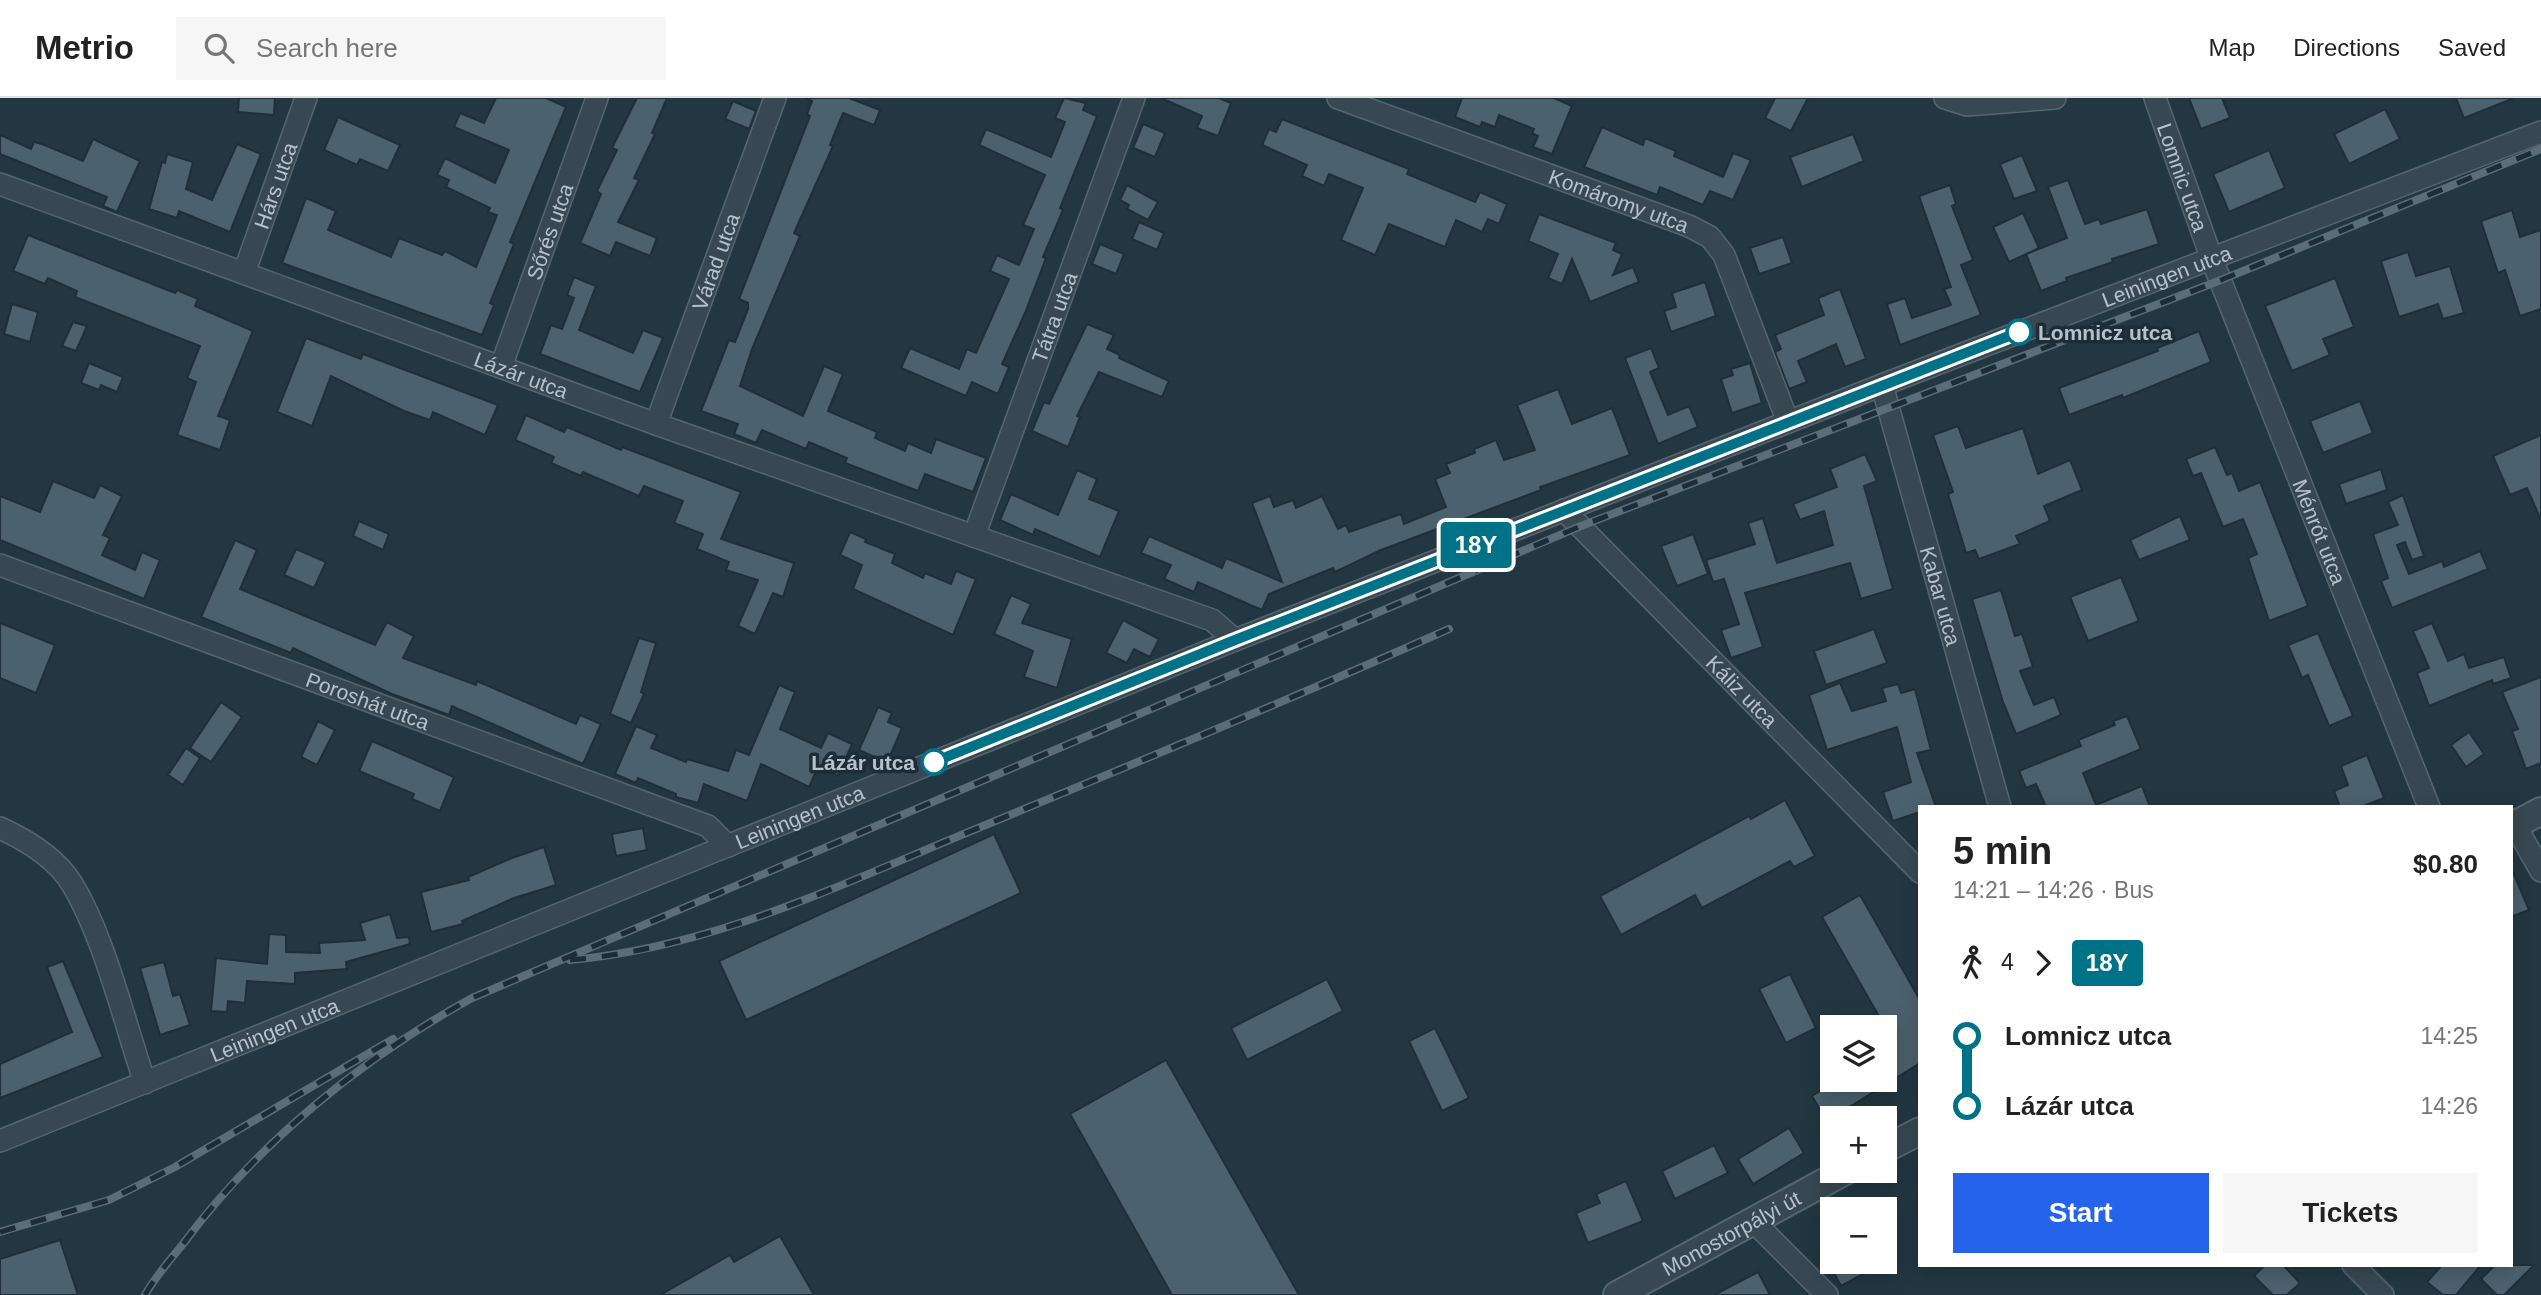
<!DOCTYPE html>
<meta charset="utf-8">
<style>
body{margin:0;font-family:Arial,sans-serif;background:#f6f6f6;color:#222;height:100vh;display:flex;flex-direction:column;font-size:26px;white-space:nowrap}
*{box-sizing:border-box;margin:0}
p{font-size:23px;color:#767676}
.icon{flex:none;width:38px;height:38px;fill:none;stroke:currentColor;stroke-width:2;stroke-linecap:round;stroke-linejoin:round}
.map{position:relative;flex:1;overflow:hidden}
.side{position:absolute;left:1918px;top:707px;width:595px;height:462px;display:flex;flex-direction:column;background:#fff;border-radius:0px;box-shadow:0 4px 18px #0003}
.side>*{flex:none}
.badge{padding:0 14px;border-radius:5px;font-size:24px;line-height:46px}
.controls{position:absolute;left:1820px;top:917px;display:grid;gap:14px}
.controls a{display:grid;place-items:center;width:77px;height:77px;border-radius:0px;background:#fff;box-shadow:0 4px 18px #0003;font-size:35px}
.map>.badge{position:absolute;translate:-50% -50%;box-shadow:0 0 0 4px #fff}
.legs{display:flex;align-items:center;gap:10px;height:77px;padding:0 35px;font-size:23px}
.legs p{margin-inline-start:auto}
.head{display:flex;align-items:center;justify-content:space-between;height:119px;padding:0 35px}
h1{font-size:38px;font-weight:800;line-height:52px}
.button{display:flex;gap:14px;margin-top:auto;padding:14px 35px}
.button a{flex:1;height:80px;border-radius:0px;background:#2563eb;color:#fff;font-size:28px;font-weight:800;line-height:80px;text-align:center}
.button a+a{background:#f6f6f6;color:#222}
ul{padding:0 35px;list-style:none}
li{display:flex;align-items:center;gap:24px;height:70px;font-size:26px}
li i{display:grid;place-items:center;width:10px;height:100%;margin:0 9px;background:currentColor}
li i::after{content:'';width:18px;height:18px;margin:-9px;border:5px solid;border-radius:50%;background:#fff}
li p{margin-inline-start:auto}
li:first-child i{background:linear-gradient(#0000 50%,currentColor 0)}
li:last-child i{background:linear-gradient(currentColor 50%,#0000 0)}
header{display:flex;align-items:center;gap:42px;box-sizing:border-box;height:98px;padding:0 35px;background:#fff;border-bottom:2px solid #e0e0e0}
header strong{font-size:33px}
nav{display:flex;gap:38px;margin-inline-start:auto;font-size:24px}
.search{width:490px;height:63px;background:#f6f6f6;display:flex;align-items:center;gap:18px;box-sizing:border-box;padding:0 24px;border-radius:0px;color:#767676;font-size:26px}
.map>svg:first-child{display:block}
.building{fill:#4c616e;stroke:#1f2f39;stroke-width:2}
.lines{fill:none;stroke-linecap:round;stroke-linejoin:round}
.minor-casing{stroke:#56656f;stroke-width:24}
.tertiary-casing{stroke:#56656f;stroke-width:30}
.minor{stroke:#384852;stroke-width:21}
.tertiary{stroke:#384852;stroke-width:26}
.rail-casing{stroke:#5a6d79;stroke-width:8}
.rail{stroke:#1d2d37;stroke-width:5;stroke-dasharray:16;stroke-linecap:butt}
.line-1-casing{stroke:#fff;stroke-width:16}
.line-1{stroke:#007287;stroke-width:10}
.stop-1-dot{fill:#fff;stroke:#007287;stroke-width:3.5}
.labels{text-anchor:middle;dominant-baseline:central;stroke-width:7;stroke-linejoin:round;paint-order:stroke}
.street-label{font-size:21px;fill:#b5c2cc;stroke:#1d2d37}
.stop-label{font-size:21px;font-weight:bold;fill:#b5c2cc;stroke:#1d2d37;text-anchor:start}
</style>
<header>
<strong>Metrio</strong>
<div class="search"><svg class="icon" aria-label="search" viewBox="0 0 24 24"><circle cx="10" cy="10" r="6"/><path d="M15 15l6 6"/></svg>Search here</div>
<nav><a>Map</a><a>Directions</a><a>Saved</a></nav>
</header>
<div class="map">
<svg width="2541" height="1197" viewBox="0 0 2541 1197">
<rect width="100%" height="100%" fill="#233742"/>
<g class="building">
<polygon points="239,0 275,0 274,17 238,14"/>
<polygon points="496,0 546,0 566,9 510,144 514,146 490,205 494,207 482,237 282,165 306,100 336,113 328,132 391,159 399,140 442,157 445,153 476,169 497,117 488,114 490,110 446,89 449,82 437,77 445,60 495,85 509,52 454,29 460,15 484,25"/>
<polygon points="637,0 667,0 652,35 655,36 634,80 639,82 618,124 657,140 650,158 616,144 610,158 580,145 601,96 597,93 617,52 612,50"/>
<polygon points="806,0 849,0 880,12 874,27 843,15 830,47 833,48 794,135 800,138 752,251 740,288 803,318 824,268 843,276 828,313 877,334 875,340 905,353 908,345 931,355 936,341 986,360 973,394 925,376 918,393 845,365 847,360 809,344 806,351 762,332 756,345 734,336 738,326 701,313 729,242 735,244 748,211 748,205 739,201 810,18 807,16 812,3"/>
<polygon points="1064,0 1086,5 1083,12 1097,18 1060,110 1063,112 1043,159 1046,160 1025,215 1002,266 1009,269 998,296 972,284 966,298 901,270 910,250 959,271 967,251 976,255 1009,181 990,173 997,157 1019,167 1034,131 1023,127 1045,77 979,47 986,31 1051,59 1065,24 1055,20"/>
<polygon points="1161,0 1219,0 1231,5 1218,38 1197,30 1202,18"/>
<polygon points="1462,0 1554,0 1572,8 1552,56 1533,49 1538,38 1532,35 1534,31 1499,17 1495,29 1482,24 1480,29 1455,19"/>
<polygon points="1775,0 1808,0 1791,33 1765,20"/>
<polygon points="2189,0 2222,0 2230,20 2201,31"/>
<polygon points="2456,0 2512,0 2512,1 2464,20"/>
<polygon points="733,3 756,13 749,31 725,21"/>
<polygon points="2385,11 2400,41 2349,66 2334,36"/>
<polygon points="338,19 400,47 388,73 360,61 357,67 324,52"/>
<polygon points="1282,21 1409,71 1407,76 1475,104 1480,94 1507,106 1499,126 1488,121 1482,134 1456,122 1445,149 1389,126 1375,157 1341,142 1363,90 1329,76 1324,88 1302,78 1307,67 1262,47 1269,31 1276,34"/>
<polygon points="1143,26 1165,35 1155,59 1133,50"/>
<polygon points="1602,29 1643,47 1645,40 1676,53 1674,58 1723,79 1733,55 1751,62 1733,102 1710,93 1703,107 1660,89 1657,97 1584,69"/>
<polygon points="1853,36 1864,63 1802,89 1790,59"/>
<polygon points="0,37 31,51 34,44 42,46 83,63 93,41 140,63 117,114 103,108 107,99 0,56"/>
<polygon points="237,46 261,56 230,134 179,113 177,120 149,111 162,64 165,65 167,56 193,64 186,91 212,102"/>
<polygon points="2269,52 2285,90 2229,114 2213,76"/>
<polygon points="2022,57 2037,93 2014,101 2000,66"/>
<polygon points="2068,82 2085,126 2099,121 2101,126 2147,111 2159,146 2112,161 2113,164 2066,180 2067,183 2041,193 2026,156 2067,140 2048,89"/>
<polygon points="1127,87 1158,104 1148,122 1127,111 1129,107 1120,102"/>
<polygon points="1950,87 1956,106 1952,108 1973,162 1961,167 1981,217 1900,247 1887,206 1905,200 1912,220 1951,207 1944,191 1951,189 1919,98"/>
<polygon points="2512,112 2520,139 2541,132 2541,211 2520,218 2505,172 2498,175 2481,123"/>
<polygon points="2023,115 2039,150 2009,164 1993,129"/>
<polygon points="1539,116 1616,145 1613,152 1622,156 1613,177 1633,169 1639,184 1590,204 1572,161 1562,186 1548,180 1558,156 1528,143"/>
<polygon points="1139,124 1164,135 1157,152 1132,141"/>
<polygon points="28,137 175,195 177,192 198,201 195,208 253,233 218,318 230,322 220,352 177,337 196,284 187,280 200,248 75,199 77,193 48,180 45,186 13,173"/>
<polygon points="1783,139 1792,165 1759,176 1750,150"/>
<polygon points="1100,146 1124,156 1116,176 1092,166"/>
<polygon points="2408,154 2416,178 2450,168 2464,215 2443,221 2438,206 2399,219 2381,163"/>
<polygon points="574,179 596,188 579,232 633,255 643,232 663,240 640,294 540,256 551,227 562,231 574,200 567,197"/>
<polygon points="2335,180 2354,229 2323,241 2330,257 2292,273 2265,208"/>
<polygon points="1705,184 1716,218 1671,234 1664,213 1676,209 1672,195"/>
<polygon points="1840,191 1866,261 1845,269 1836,246 1798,263 1807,284 1789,291 1775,254 1781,251 1775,237 1824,217 1818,200"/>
<polygon points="12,206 38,214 30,244 4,236"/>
<polygon points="73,224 87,228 76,253 62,248"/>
<polygon points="1087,226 1114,237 1107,251 1120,257 1119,260 1169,283 1162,299 1099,274 1077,318 1080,319 1068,349 1032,333 1044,304 1049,306"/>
<polygon points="2199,233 2211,264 2123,300 2122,297 2069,317 2059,290 2158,253 2157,250"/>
<polygon points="306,240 361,261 363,256 498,307 485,337 433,314 430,322 404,313 331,278 312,328 277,314"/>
<polygon points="1651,250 1659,270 1650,274 1668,317 1689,308 1698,329 1658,346 1625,260"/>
<polygon points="89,265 123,279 117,294 101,287 99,292 81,285"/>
<polygon points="1750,265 1762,305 1732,315 1721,281 1733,277 1731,271"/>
<polygon points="1558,291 1572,326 1612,310 1630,357 1540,389 1541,392 1381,452 1335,474 1333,470 1269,496 1262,512 1198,484 1194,494 1164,481 1171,467 1141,455 1149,438 1222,470 1226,460 1282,484 1252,405 1270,398 1274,409 1293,402 1296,410 1322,398 1338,431 1346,427 1349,434 1401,416 1404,426 1446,409 1435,381 1450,375 1446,366 1475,355 1474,351 1496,342 1504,362 1535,352 1517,307"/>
<polygon points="2360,303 2373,335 2323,355 2310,323"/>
<polygon points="526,317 564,334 567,329 621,352 622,349 741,394 721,441 794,465 783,499 773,495 755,536 738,528 758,482 726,472 729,464 697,451 703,436 674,425 683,403 644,388 639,398 583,374 581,378 551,365 554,359 515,342"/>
<polygon points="1958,328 1966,350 2023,330 2038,376 2070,362 2082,392 2044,408 2050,423 2016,438 2020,446 1979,461 1975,452 1966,455 1948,396 1953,394 1933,337"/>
<polygon points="2541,337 2541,422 2527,390 2510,397 2493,358"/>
<polygon points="2215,349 2227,377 2232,375 2239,393 2260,384 2308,508 2269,523 2248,460 2257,456 2243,421 2223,429 2201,375 2193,378 2186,361"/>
<polygon points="1865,356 1877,383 1864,388 1893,491 1861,501 1850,465 1745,495 1763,549 1731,560 1721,532 1739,526 1724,481 1713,484 1706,462 1755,446 1748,425 1763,420 1777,465 1833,447 1824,413 1800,422 1793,406 1837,389 1830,371"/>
<polygon points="2381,371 2387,392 2346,406 2339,386"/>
<polygon points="1077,372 1097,381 1089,401 1119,413 1100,459 1035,431 1033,437 1000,422 1011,396 1058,417"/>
<polygon points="53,383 94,400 100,387 122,398 103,437 110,440 102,457 135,472 142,454 160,462 144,501 0,442 0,398 40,414"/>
<polygon points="2403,397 2424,458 2412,462 2405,444 2397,447 2409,476 2442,463 2444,469 2480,453 2488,471 2392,510 2381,483 2388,480 2373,436 2398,427 2388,404"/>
<polygon points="2180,418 2190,442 2139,462 2130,442"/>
<polygon points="359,423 389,436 383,452 353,438"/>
<polygon points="850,434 866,441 865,444 895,456 892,465 923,480 925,475 951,486 956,473 976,481 953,537 853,491 862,467 840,457"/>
<polygon points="1693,436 1708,476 1677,488 1661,448"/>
<polygon points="235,442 257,452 240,491 375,547 387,524 414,538 403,560 476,587 477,583 576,626 580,617 601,626 583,666 452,608 449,617 392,596 293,550 291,555 201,519"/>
<polygon points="296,451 326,464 314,490 284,477"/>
<polygon points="2121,479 2139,523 2088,543 2070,499"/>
<polygon points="2001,492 2015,538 2022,536 2033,569 2020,573 2034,607 2054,599 2061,617 2016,636 2003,604 1972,501"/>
<polygon points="1011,497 1031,506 1022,525 1072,541 1057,590 1024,579 1033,553 994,536"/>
<polygon points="1123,522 1159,541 1150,559 1134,551 1127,565 1106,555"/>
<polygon points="0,525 55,547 36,595 0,580"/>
<polygon points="2432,525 2448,563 2464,556 2469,570 2504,559 2511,580 2493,586 2492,582 2429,608 2417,575 2429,570 2413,533"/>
<polygon points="1874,531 1887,565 1826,587 1814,553"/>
<polygon points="2318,535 2353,618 2329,628 2308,577 2302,580 2288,547"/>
<polygon points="639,540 656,545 641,594 644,596 631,625 610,616"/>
<polygon points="2541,579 2541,665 2526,671 2512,633 2518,631 2502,594"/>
<polygon points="1840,585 1852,613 1886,603 1882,590 1898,586 1901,595 1915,591 1931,652 1917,655 1936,709 1920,709 1920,714 1893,723 1883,694 1911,684 1897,629 1827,652 1809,597"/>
<polygon points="779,587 795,594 780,631 821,650 828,635 852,646 838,678 818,669 809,689 761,666 747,703 704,686 698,705 676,699 676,696 638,680 636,685 615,676 636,628 657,637 651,650 686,664 687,661 728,673 736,652 749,657"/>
<polygon points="221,604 242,619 211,664 190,650"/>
<polygon points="878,609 892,615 888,624 902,630 887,665 859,652"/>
<polygon points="2127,618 2141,651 2083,675 2096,707 2142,688 2150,709 2046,709 2036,686 2026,690 2019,673 2081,648 2078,642 2115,627 2113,623"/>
<polygon points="318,623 335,632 317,667 301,659"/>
<polygon points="2469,634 2484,656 2466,669 2451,647"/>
<polygon points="372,643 454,679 440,713 412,701 414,696 359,673"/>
<polygon points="186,650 200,660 183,687 168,677"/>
<polygon points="2367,657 2384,700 2361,709 2340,709 2334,693 2348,687 2341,668"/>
<polygon points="1785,702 1815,758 1794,769 1790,763 1702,810 1695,797 1621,837 1600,798 1749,718 1751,721"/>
<polygon points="643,730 647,752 616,758 612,736"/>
<polygon points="994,736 1021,795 746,922 719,863"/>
<polygon points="544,749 556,787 514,800 462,823 463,826 431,834 421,794 469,782 468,779 512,760"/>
<polygon points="2511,769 2529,812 2511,819"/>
<polygon points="1860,797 1920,902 1920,965 1827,1023 1812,998 1838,982 1885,982 1885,952 1895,946 1822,819"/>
<polygon points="390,816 397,840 409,839 410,846 346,864 347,871 295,875 295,886 247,883 245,905 228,903 227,914 211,913 216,860 267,866 269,836 286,837 286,854 320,855 319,845 365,842 360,825"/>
<polygon points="63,863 103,959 0,1000 0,966 72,934 47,869"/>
<polygon points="164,864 173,898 180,896 190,927 160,937 140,870"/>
<polygon points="1790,876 1816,930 1786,945 1759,891"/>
<polygon points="1327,881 1343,913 1247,962 1231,930"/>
<polygon points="1435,930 1469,1000 1442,1013 1409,943"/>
<polygon points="1166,962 1299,1197 1172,1197 1070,1016"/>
<polygon points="1789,1030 1804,1055 1753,1086 1738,1061"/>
<polygon points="1714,1047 1728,1075 1675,1101 1662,1073"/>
<polygon points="1626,1083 1643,1123 1588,1145 1576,1115 1600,1105 1596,1096"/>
<polygon points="780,1138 814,1197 660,1197 730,1157 734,1164"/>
<polygon points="60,1142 78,1197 0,1197 0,1161"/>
<polygon points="1828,1164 1885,1164 1841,1188"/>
<polygon points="2265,1167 2283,1167 2300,1185 2287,1197 2273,1197 2254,1178"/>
<polygon points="2442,1167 2481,1167 2456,1197 2443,1197 2427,1184"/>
<polygon points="2495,1167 2534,1167 2504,1197 2497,1197 2481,1181"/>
<polygon points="1758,1174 1770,1197 1714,1197"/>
</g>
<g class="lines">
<g class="minor-casing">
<g id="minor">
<path id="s1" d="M1338,0L1689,128L1710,139L1724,157L1788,324"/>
<polyline points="1945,0 1967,7 2055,0"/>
<path id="s2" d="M2155,0L2211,159L2429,709"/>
<path id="s3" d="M0,86L656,326L1212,522L1235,542"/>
<path id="s4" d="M244,175L306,0"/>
<path id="s5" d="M501,269L597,0"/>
<path id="s6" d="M1882,287L2000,709"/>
<path id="s7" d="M656,326L775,0"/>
<path id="s8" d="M1564,412L1920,774"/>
<path id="s9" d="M974,438L1134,0"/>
<path id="s10" d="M0,467L708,728L728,748"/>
<polyline points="2515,727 2541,773"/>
<path d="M0,730C26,742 57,761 72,786C104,838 125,926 145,985"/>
<path id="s11" d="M0,1043L1235,542L1882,287L2541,34"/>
<polyline points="1752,1122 1827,1197"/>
<polyline points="2353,1167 2383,1197"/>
</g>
</g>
<g class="tertiary-casing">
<g id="tertiary">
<polyline points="2511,729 2541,713"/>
<polyline points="1885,1051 1920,1033"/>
<path id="s12" d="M1617,1197L1845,1073"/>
</g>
</g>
<use href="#minor" class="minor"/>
<use href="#tertiary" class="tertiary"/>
<g class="rail-casing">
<g id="rail">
<path d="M570,862C711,850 842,786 971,733C1131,667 1291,601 1449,531"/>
<polyline points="0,1134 109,1102 175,1069 393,941"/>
<path d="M145,1197C155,1179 170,1162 183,1146C259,1044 361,961 472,900L1581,428L2221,182L2541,51"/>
</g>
</g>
<use href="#rail" class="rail"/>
</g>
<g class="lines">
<g class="line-1-casing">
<polyline id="line-1" points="934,664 1235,542 2019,234"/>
</g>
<use href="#line-1" class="line-1"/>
</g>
<g class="stop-1-dot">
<circle cx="2019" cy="234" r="12"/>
<circle cx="934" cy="664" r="12"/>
</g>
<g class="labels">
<g class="street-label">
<text stroke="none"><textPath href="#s2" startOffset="84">Lomnic utca</textPath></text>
<text stroke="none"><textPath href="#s4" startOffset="93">Hárs utca</textPath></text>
<text stroke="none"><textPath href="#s1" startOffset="299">Komáromy utca</textPath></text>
<text stroke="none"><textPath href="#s5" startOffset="144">Sőrés utca</textPath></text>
<text stroke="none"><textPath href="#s7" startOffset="173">Várad utca</textPath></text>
<text stroke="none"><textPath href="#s11" startOffset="2333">Leiningen utca</textPath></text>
<text stroke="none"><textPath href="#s9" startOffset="233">Tátra utca</textPath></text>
<text stroke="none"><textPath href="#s3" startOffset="555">Lázár utca</textPath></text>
<text stroke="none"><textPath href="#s2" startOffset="464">Ménrót utca</textPath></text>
<text stroke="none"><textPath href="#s6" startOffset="219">Kabar utca</textPath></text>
<text stroke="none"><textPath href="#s8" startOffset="254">Káliz utca</textPath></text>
<text stroke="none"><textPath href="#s10" startOffset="392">Poroshát utca</textPath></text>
<text stroke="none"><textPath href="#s11" startOffset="863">Leiningen utca</textPath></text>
<text stroke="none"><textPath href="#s11" startOffset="296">Leiningen utca</textPath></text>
<text stroke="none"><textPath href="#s12" startOffset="130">Monostorpályi út</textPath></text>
</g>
<g class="stop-label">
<text x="2038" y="234">Lomnicz utca</text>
<text x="915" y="664" text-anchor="end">Lázár utca</text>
</g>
</g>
</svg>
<div class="controls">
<a><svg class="icon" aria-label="layers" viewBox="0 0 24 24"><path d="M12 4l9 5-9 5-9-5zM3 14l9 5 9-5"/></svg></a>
<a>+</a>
<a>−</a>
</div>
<b class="badge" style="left:1476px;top:447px;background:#007287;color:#fff">18Y</b>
<section class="side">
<div class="head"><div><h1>5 min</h1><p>14:21 – 14:26 · Bus</p></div><b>$0.80</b></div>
<div class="legs"><svg class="icon" aria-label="walk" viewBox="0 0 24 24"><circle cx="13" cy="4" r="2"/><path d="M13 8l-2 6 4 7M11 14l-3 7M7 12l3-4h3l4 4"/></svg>4<svg class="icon" aria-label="forward" viewBox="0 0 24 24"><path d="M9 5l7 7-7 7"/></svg><b class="badge" style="background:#007287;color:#fff">18Y</b></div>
<ul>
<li><i style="color:#007287"></i><b>Lomnicz utca</b><p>14:25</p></li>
<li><i style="color:#007287"></i><b>Lázár utca</b><p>14:26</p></li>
</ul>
<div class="button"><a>Start</a><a>Tickets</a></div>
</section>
</div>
